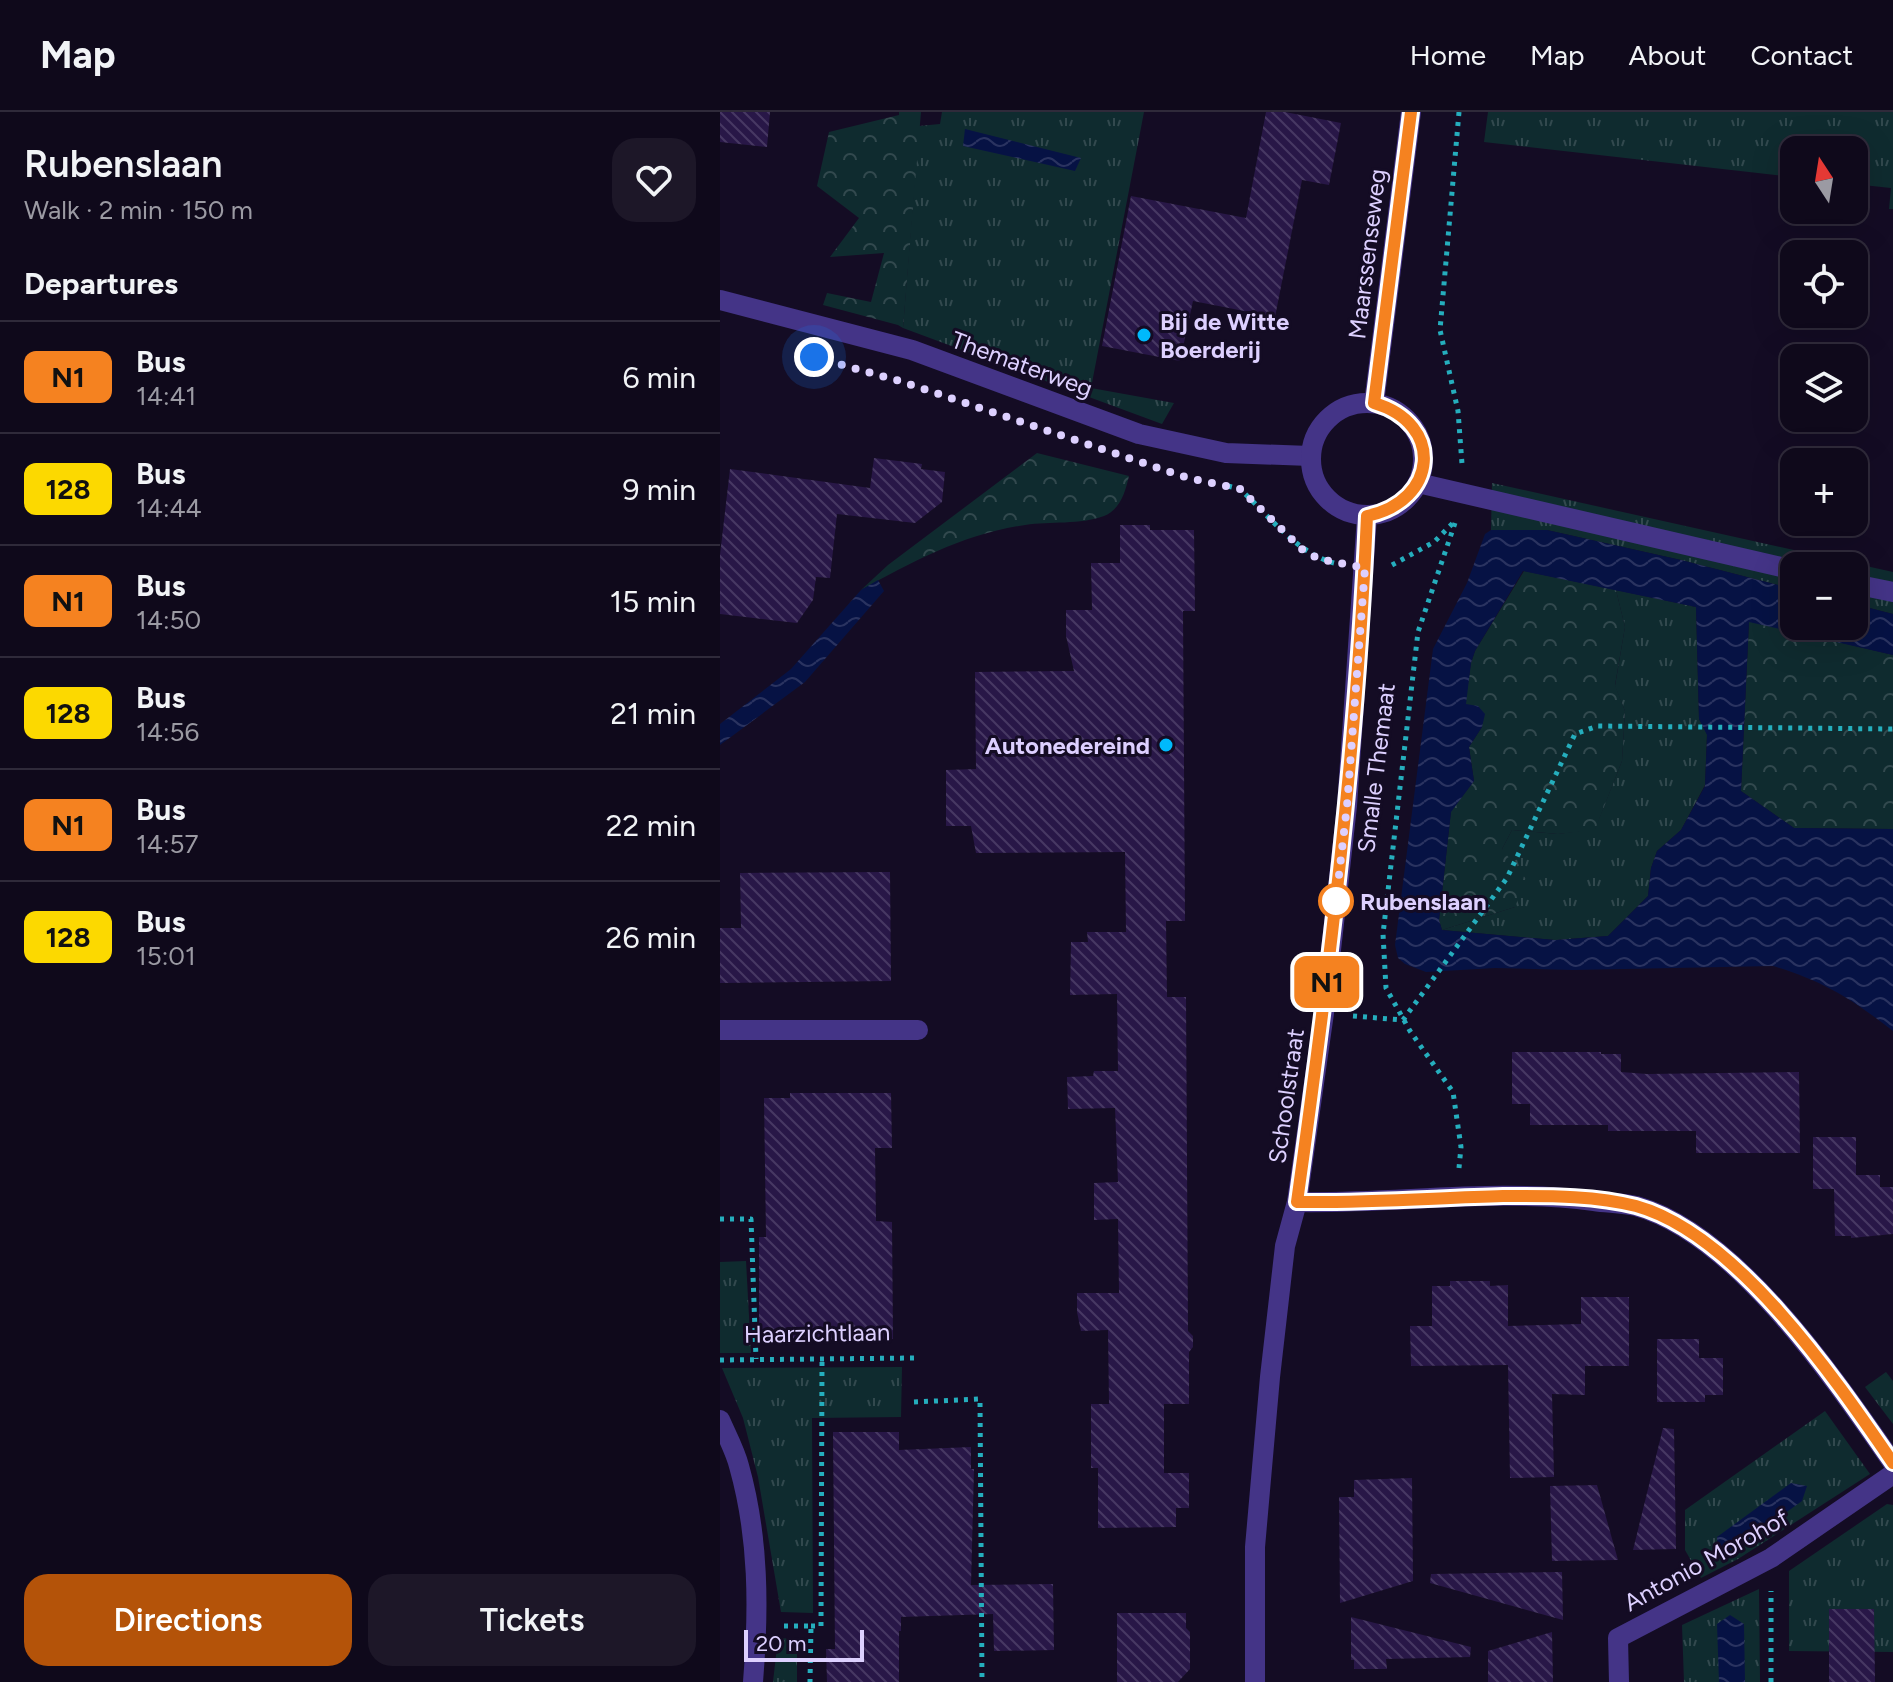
<!DOCTYPE html>
<meta charset="utf-8">
<style>
body{margin:0;font-family:Figtree,sans-serif;background:#1d1728;color:#f1f3f6;height:100vh;display:flex;flex-direction:column;font-size:30px;white-space:nowrap}
*{box-sizing:border-box;margin:0}
p{font-size:26px;color:#9b9aa3}
.icon{flex:none;width:44px;height:44px;fill:none;stroke:currentColor;stroke-width:2;stroke-linecap:round;stroke-linejoin:round}
.map{position:relative;flex:1;overflow:hidden}
.side{display:flex;flex-direction:column;background:#0f091b;width:720px}
.side>*{flex:none}
.badge{padding:0 16px;border-radius:12px;font-size:28px;line-height:52px}
.needle{width:52px;rotate:348deg}
.tools{position:absolute;left:1060px;top:24px;display:grid;gap:16px}
.tools a{display:grid;place-items:center;width:88px;height:88px;border-radius:16px;background:#0f091b;box-shadow:0 8px 32px #0002,0 0 0 2px #2f2a3a;font-size:40px}
.scale{position:absolute;left:24px;bottom:20px;width:120px;box-sizing:border-box;padding-left:8px;border:4px solid #ddd0ff;border-top:0;font-size:22px;line-height:28px;white-space:nowrap;color:#ddd0ff;-webkit-text-stroke:6px #140c24;paint-order:stroke}
.you{position:absolute;width:40px;height:40px;margin:-20px;border:6px solid #fff;border-radius:50%;background:#1a73e8;box-shadow:0 0 0 12px #1a73e833}
.map>.badge{position:absolute;translate:-50% -50%;box-shadow:0 0 0 4px #fff}
h2{padding:0 24px;font-size:30px;line-height:72px}
.round{display:grid;place-items:center;flex:none;width:84px;height:84px;border-radius:24px;background:#1d1728}
.overview{display:flex;align-items:center;justify-content:space-between;height:136px;padding:0 24px}
h1{font-size:38px;font-weight:600;line-height:60px}
.action{display:flex;gap:16px;margin-top:auto;padding:16px 24px}
.action a{flex:1;height:92px;border-radius:24px;background:#b45309;color:#fff;font-size:32px;font-weight:600;line-height:92px;text-align:center}
.action a+a{background:#1d1728;color:#f1f3f6}
ul{padding:0;list-style:none}
li{display:flex;align-items:center;gap:24px;height:112px;padding:0 24px;border-top:2px solid #2f2a3a}
li div{flex:1}
li b{display:block;font-size:30px}
li em{font-style:normal}
li .badge{min-width:88px;font-weight:700;text-align:center}
header{display:flex;align-items:center;gap:48px;box-sizing:border-box;height:112px;padding:0 40px;background:#0f091b;border-bottom:2px solid #2f2a3a}
header strong{font-size:38px}
nav{display:flex;gap:44px;margin-inline-start:auto;font-size:28px}
main{display:flex;flex:1;min-height:0}
.map>svg:first-child{display:block}
.grass{fill:url(#grass-tufts)}
.forest{fill:url(#forest-crowns)}
.water{fill:url(#water-waves);fill-rule:evenodd}
.building{fill:url(#building-back-hatch)}
.lines{fill:none;stroke-linecap:round;stroke-linejoin:round}
.path{stroke:#25aebd;stroke-width:5;stroke-dasharray:4 6;stroke-linecap:butt}
.minor{stroke:#443487;stroke-width:20}
.line-casing{stroke:#fff;stroke-width:18}
.line{stroke:#f58220;stroke-width:12}
.walk{stroke:#ddd0ff;stroke-width:8;stroke-dasharray:0 14.4}
.poi-dot{fill:#00b9fb;stroke:#140c24;stroke-width:3}
.stop-dot{fill:#fff;stroke:#f58220;stroke-width:4}
.labels{text-anchor:middle;dominant-baseline:central;stroke-width:6;stroke-linejoin:round;paint-order:stroke}
.street-label{font-size:24px;fill:#ddd0ff;stroke:#140c24}
.poi-label{font-size:24px;font-weight:bold;fill:#ddd0ff;stroke:#140c24;text-anchor:start}
.stop-label{font-size:24px;font-weight:bold;fill:#ddd0ff;stroke:#140c24;text-anchor:start}
</style>
<header>
<strong>Map</strong>
<nav><a>Home</a><a>Map</a><a>About</a><a>Contact</a></nav>
</header>
<main>
<section class="side">
<div class="overview"><div><h1>Rubenslaan</h1><p>Walk · 2 min · 150 m</p></div><a class="round"><svg class="icon" aria-label="heart" viewBox="0 0 24 24"><path d="M12 20l-8-8c-3-5 5-10 8-4 3-6 11-1 8 4z"/></svg></a></div>
<h2>Departures</h2>
<ul>
<li><span class="badge" style="background:#f58220;color:#111">N1</span><div><b>Bus</b><p>14:41</p></div><em>6 min</em></li>
<li><span class="badge" style="background:#fcd900;color:#111">128</span><div><b>Bus</b><p>14:44</p></div><em>9 min</em></li>
<li><span class="badge" style="background:#f58220;color:#111">N1</span><div><b>Bus</b><p>14:50</p></div><em>15 min</em></li>
<li><span class="badge" style="background:#fcd900;color:#111">128</span><div><b>Bus</b><p>14:56</p></div><em>21 min</em></li>
<li><span class="badge" style="background:#f58220;color:#111">N1</span><div><b>Bus</b><p>14:57</p></div><em>22 min</em></li>
<li><span class="badge" style="background:#fcd900;color:#111">128</span><div><b>Bus</b><p>15:01</p></div><em>26 min</em></li>
</ul>
<div class="action"><a>Directions</a><a>Tickets</a></div>
</section>
<div class="map">
<svg width="1173" height="1570" viewBox="0 0 1173 1570">
<defs>
<pattern id="grass-tufts" width="24" height="20" patternUnits="userSpaceOnUse" patternTransform="scale(2)"><rect width="24" height="20" fill="#0f2b2f"/><path d="M3 7l-1-3M5 7V3M7 7l1-3M15 17l-1-3M17 17v-4M19 17l1-3" fill="none" stroke="#32494e"/></pattern>
<pattern id="forest-crowns" width="20" height="18" patternUnits="userSpaceOnUse" patternTransform="scale(2)"><rect width="20" height="18" fill="#0f2b2f"/><path d="M2 6a3 3 0 1 1 6 0M12 15a3 3 0 1 1 6 0" fill="none" stroke="#32494e"/></pattern>
<pattern id="water-waves" width="16" height="10" patternUnits="userSpaceOnUse" patternTransform="scale(2)"><rect width="16" height="10" fill="#061244"/><path d="M0 5q4-4 8 0t8 0" fill="none" stroke="#2a3360"/></pattern>
<pattern id="building-back-hatch" width="6" height="6" patternUnits="userSpaceOnUse" patternTransform="scale(2)"><rect width="6" height="6" fill="#281747"/><path d="M-1 5l2 2M0 0l6 6M5-1l2 2" fill="none" stroke="#473863"/></pattern>
</defs>
<rect width="100%" height="100%" fill="#140c24"/>
<g class="grass">
<polygon points="222,0 424,0 371,276 454,291 442,312 183,216 199,14 220,12"/>
<polygon points="768,0 1173,0 1173,97 1169,97 1171,76 1134,72 1134,38 1074,38 1074,65 764,30"/>
<polygon points="772,371 1173,460 1173,502 1134,492 1134,454 1074,454 1074,477 961,448 827,418 771,418"/>
<polygon points="896,478 976,495 979,607 987,622 985,673 961,718 937,739 931,756 928,784 888,824 835,828 722,818 795,795 782,737 792,718 838,722 875,717 902,649 905,599 895,574 905,515"/>
<polygon points="26,1149 31,1241 0,1241 0,1150"/>
<polygon points="182,1255 181,1305 92,1306 93,1501 61,1500 38,1365 23,1306 2,1256"/>
<polygon points="1166,1260 1173,1269 1173,1312 1145,1275"/>
<polygon points="1105,1299 1150,1362 1018,1447 981,1466 965,1438 965,1398"/>
<polygon points="1167,1392 1173,1393 1173,1540 1069,1539 1069,1459"/>
<polygon points="1039,1477 1040,1570 964,1570 962,1513"/>
<polygon points="58,1526 77,1527 77,1570 53,1570"/>
</g>
<g class="forest">
<polygon points="179,0 201,0 183,216 178,213 103,193 107,181 151,190 164,141 110,145 139,106 97,74 109,20 179,3"/>
<path d="M317,341L409,364C405,380 401,397 384,404C360,413 330,409 305,413C244,422 194,449 141,478L168,453Z"/>
<polygon points="804,459 896,478 905,515 895,573 905,599 902,649 875,718 838,722 792,718 782,737 806,767 795,795 722,818 719,808 731,699 754,669 749,635 762,615 745,592 751,551 755,539"/>
<polygon points="1029,509 1173,543 1173,717 1074,716 1021,679"/>
</g>
<g class="water">
<polygon points="245,17 361,46 355,59 243,34"/>
<path d="M771,418H827L961,448L1074,477V514H1134V492L1173,502V543L1029,510L1021,679L1074,716L1173,717V919C1132,887 1103,869 1053,854L853,858L775,856L706,860L685,852L678,846L675,833L713,537L747,471L765,422ZM803,459L976,495L979,607L987,623L985,674L961,718L937,739L931,756L928,784L888,824L835,828L722,818L719,808L731,700L754,669L749,635L762,615L765,602L758,594L746,592L751,551L755,539Z"/>
<polygon points="158,468 164,479 85,570 0,633 0,612 71,557 141,478"/>
<polygon points="1071,1371 1087,1374 1082,1389 1017,1436 998,1441 997,1425"/>
<polygon points="1010,1503 1024,1512 1025,1570 999,1570 997,1512"/>
</g>
<g class="building">
<polygon points="0,0 50,0 47,35 0,30"/>
<polygon points="546,0 565,0 621,11 609,73 582,68 555,205 473,189 460,249 382,234 411,84 526,106"/>
<polygon points="154,346 202,352 201,357 225,360 222,390 195,411 117,402 110,466 96,465 93,488 77,511 0,502 0,443 10,357 150,376"/>
<polygon points="400,413 430,413 430,418 474,418 475,499 463,499 465,809 446,809 447,885 466,885 468,1219 473,1224 473,1235 469,1240 469,1292 444,1292 444,1361 469,1361 469,1396 456,1396 456,1415 378,1416 378,1356 371,1356 371,1292 389,1292 388,1218 361,1219 357,1200 357,1181 399,1181 398,1107 374,1108 374,1071 398,1070 395,996 348,997 347,965 373,964 374,959 398,959 397,882 350,883 351,830 368,830 367,820 406,820 405,740 256,741 251,714 226,714 226,658 256,657 255,560 354,559 346,524 346,498 372,498 371,451 400,451"/>
<polygon points="170,760 171,869 0,871 0,816 21,816 20,761"/>
<polygon points="792,940 881,940 881,942 901,942 901,960 927,962 1079,960 1080,1041 976,1041 976,1019 888,1019 888,1013 810,1013 810,992 792,992"/>
<polygon points="70,981 171,981 172,1036 155,1036 156,1109 172,1110 173,1227 39,1228 39,1125 46,1125 44,986 70,986"/>
<polygon points="1093,1025 1136,1025 1136,1063 1160,1063 1160,1075 1173,1075 1173,1122 1131,1126 1131,1124 1115,1124 1114,1077 1093,1077"/>
<polygon points="730,1169 770,1169 770,1174 788,1173 788,1214 861,1212 861,1185 909,1185 909,1254 865,1254 865,1283 832,1282 834,1365 790,1366 788,1253 691,1254 690,1214 712,1214 712,1174 730,1174"/>
<polygon points="937,1227 979,1227 979,1246 1003,1246 1003,1283 985,1283 985,1290 937,1290"/>
<polygon points="943,1316 954,1317 956,1437 913,1438"/>
<polygon points="113,1320 179,1320 179,1338 251,1335 251,1357 254,1357 251,1473 333,1472 334,1538 274,1539 273,1502 181,1505 181,1519 179,1519 179,1570 107,1570 106,1537 115,1537"/>
<polygon points="692,1366 693,1469 620,1491 619,1385 634,1385 634,1368"/>
<polygon points="877,1373 898,1448 832,1449 830,1374"/>
<polygon points="842,1460 843,1508 710,1471 711,1462"/>
<polygon points="1109,1497 1154,1497 1155,1570 1109,1570"/>
<polygon points="397,1501 466,1501 466,1516 470,1520 470,1557 458,1570 397,1570"/>
<polygon points="631,1505 751,1535 750,1545 666,1547 667,1557 634,1557 634,1548 631,1548"/>
<polygon points="832,1520 833,1570 768,1570 768,1539"/>
</g>
<g class="lines">
<g class="path">
<polyline points="739,0 720,218 738,299 742,352"/>
<path d="M508,374L520,377C548,403 578,442 614,451"/>
<polyline points="735,411 698,520 663,822 666,876 690,919 733,980 741,1035 739,1056"/>
<polyline points="672,453 714,430 735,409"/>
<polyline points="633,904 683,908 787,766 855,622 878,614 1173,617"/>
<polyline points="0,1107 31,1107 36,1247"/>
<polyline points="0,1248 194,1246"/>
<polyline points="194,1290 260,1287 262,1570"/>
<polyline points="64,1514 91,1514 90,1570"/>
<polyline points="91,1514 101,1514 102,1248"/>
<polyline points="1051,1570 1051,1479"/>
</g>
<g class="minor">
<polyline points="0,188 192,238 419,322 506,341 590,344"/>
<circle cx="647" cy="347" r="56"/>
<polyline points="654,291 691,0"/>
<polyline points="698,371 1074,458"/>
<polyline points="1134,472 1173,480"/>
<polyline points="0,918 198,918"/>
<path d="M577,1090C676,1092 776,1076 874,1089C887,1091 902,1091 916,1094C1017,1122 1115,1268 1173,1351"/>
<path d="M0,1308C6,1322 15,1338 19,1354C39,1425 39,1497 33,1570"/>
<polyline points="535,1570 535,1435 550,1265 565,1134 577,1090 604,901 627,694 647,404"/>
<polyline points="899,1570 898,1526 1051,1446 1173,1362"/>
</g>
</g>
<g class="lines">
<g class="line-casing">
<path id="line" d="M691,0L654,291C725,312 718,389 647,404C637,634 609,862 577,1090C646,1091 714,1086 783,1084C826,1084 873,1083 916,1094C1017,1122 1116,1268 1173,1351"/>
</g>
<use href="#line" class="line"/>
<polyline class="walk" points="94,245 183,270 468,366 520,377 583,438 599,447 645,456 627,694 616,789"/>
</g>
<g class="poi-dot">
<circle cx="424" cy="223" r="8"/>
<circle cx="446" cy="633" r="8"/>
</g>
<circle class="stop-dot" cx="616" cy="789" r="16"/>
<g class="labels">
<g class="street-label">
<text transform="translate(647 142) rotate(-83)">Maarssenseweg</text>
<text transform="translate(302 252) rotate(20)">Thematerweg</text>
<text transform="translate(656 656) rotate(-83)">Smalle Themaat</text>
<text transform="translate(566 984) rotate(-82)">Schoolstraat</text>
<text transform="translate(97 1221) rotate(-1)">Haarzichtlaan</text>
<text transform="translate(986 1448) rotate(-29)">Antonio Morohof</text>
</g>
<g class="poi-label">
<text x="440" y="209">Bij de Witte<tspan x="440" dy="28">Boerderij</tspan></text>
<text x="430" y="633" text-anchor="end">Autonedereind</text>
</g>
<g class="stop-label">
<text x="640" y="789">Rubenslaan</text>
</g>
</g>
</svg>
<div class="tools">
<a><svg class="needle" viewBox="-14 -14 28 28"><path d="M0-13l5 13h-10z" fill="#e53935"/><path d="M0 13l5-13h-10z" fill="#9b9aa3"/></svg></a>
<a><svg class="icon" aria-label="locate" viewBox="0 0 24 24"><circle cx="12" cy="12" r="6"/><path d="M12 2v4M12 18v4M2 12h4M18 12h4"/></svg></a>
<a><svg class="icon" aria-label="layers" viewBox="0 0 24 24"><path d="M12 4l9 5-9 5-9-5zM3 14l9 5 9-5"/></svg></a>
<a>+</a>
<a>−</a>
</div>
<div class="scale">20 m</div>
<div class="you" style="left:94px;top:245px"></div>
<b class="badge" style="left:607px;top:870px;background:#f58220;color:#111">N1</b>
</div>
</main>
